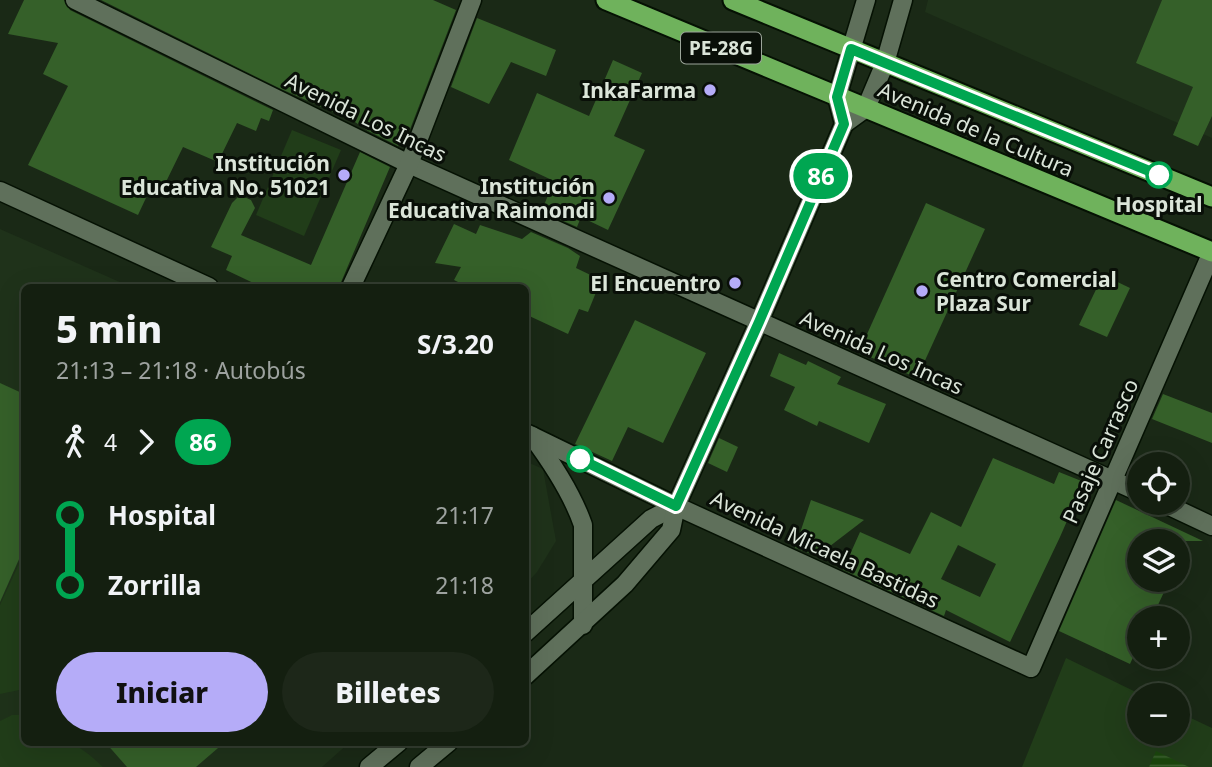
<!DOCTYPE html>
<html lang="es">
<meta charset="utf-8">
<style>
body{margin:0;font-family:"Noto Sans",sans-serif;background:#1d2719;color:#f1f3f6;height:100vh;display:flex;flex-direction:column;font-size:26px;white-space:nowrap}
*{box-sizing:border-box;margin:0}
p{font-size:23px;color:#9da29f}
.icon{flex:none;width:38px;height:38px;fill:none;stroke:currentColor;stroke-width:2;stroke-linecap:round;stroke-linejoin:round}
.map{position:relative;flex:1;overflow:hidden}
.panel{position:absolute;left:21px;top:284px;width:508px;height:462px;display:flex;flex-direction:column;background:#141f10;border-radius:10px;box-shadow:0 7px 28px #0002,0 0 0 2px #333d30}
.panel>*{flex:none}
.badge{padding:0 14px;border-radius:23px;font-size:24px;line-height:46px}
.tools{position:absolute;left:1127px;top:452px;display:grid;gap:14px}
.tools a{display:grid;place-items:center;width:63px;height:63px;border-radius:50%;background:#141f10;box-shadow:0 7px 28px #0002,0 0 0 2px #333d30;font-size:35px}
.map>.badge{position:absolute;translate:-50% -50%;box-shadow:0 0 0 4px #fff}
.legs{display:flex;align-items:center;gap:10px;height:77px;padding:0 35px;font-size:23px}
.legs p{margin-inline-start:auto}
.summary{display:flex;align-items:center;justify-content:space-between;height:119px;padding:0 35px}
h1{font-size:38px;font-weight:800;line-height:52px}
.button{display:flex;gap:14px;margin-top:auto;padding:14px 35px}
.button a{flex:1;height:80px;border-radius:42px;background:#b5acf8;color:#111;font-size:28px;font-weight:800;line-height:80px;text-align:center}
.button a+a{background:#1d2719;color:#f1f3f6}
ul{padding:0 35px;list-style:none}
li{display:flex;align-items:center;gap:24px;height:70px;font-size:26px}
li i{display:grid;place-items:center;width:10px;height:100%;margin:0 9px;background:currentColor}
li i::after{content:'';width:18px;height:18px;margin:-9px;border:5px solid;border-radius:50%;background:#141f10}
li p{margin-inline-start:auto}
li:first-child i{background:linear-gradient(#0000 50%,currentColor 0)}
li:last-child i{background:linear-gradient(currentColor 50%,#0000 0)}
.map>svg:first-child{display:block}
.built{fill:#1f321a}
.park{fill:#213d19}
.water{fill:url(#water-rules)}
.building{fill:#356029;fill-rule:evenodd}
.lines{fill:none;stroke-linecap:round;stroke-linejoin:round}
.minor-casing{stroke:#051103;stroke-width:21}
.tertiary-casing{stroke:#051103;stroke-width:21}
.trunk-casing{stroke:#051103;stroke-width:23}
.minor{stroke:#5f705b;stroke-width:18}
.tertiary{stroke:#5f705b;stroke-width:18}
.trunk{stroke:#6fb25c;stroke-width:19}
.line-1-casing{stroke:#fff;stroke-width:16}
.line-1{stroke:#00a651;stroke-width:10}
.poi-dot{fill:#b5acf8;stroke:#090f08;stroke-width:2.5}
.stop-1-dot{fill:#fff;stroke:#00a651;stroke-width:3.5}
.labels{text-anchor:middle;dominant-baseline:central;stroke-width:6;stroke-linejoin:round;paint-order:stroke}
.shield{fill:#090f08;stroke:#9ca59a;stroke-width:2}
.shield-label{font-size:19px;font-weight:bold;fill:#dbe5d9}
.poi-label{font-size:21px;font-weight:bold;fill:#dbe5d9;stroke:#090f08;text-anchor:end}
.street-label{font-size:21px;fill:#dbe5d9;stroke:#090f08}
.stop-label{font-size:21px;font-weight:bold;fill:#dbe5d9;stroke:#090f08}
</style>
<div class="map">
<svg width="1212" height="767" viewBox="0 0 1212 767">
<defs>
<pattern id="water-rules" width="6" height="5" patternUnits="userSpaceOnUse" patternTransform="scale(1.75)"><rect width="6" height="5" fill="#1b460d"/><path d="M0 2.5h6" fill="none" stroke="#3c6130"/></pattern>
</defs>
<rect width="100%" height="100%" fill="#1a2916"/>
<g class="built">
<polygon points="928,0 1212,0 1212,138 925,12"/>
<polygon points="0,229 131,287 24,287 24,742 350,742 322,767 0,767"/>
<polygon points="525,461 543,469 556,541 537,572 525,585"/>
</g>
<g class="park">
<polygon points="292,130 341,150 304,236 256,215"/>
<polygon points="24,553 24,689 0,694 0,605"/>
<polygon points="1066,658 1142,695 1139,695 1139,733 1178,733 1178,712 1212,728 1212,767 1022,767"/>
<path d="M12,715H24V742C67,742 70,736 103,767H0V721Z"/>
</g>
<polygon class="water" points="1156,751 1189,767 1149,767"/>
<g class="building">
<polygon points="24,0 64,0 70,10 273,110 269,121 261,118 256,131 237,123 218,162 183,147 163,188 153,183 138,215 28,165 68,86 43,74 58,43 8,34"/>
<polygon points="101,0 433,0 456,10 404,145 400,143 398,146 368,131 355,122 281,89"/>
<polygon points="1162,0 1212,0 1212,116 1198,146 1173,135 1193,87 1136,63"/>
<polygon points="477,18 556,50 546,76 511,62 489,104 451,87"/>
<polygon points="613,60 642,73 614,136 645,150 608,230 581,217 577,227 552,216 558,211 544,205 554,181 509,160 537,93 589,116"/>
<polygon points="360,152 390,167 339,287 262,287 226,270 232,256 211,247 232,203 240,195 251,200 255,208 241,235 311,265"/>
<polygon points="926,203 985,229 917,378 859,352"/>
<polygon points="454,224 476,234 480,225 522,239 531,232 568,248 580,256 576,268 601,280 588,312 579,309 568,334 525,314 525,287 468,287 454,280 461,267 435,263"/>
<polygon points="1103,275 1130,288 1107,337 1079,325"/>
<polygon points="635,320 706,353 663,443 628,427 612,461 575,444"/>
<polygon points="779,353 806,365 808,361 841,377 837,384 886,404 869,443 819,421 817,426 784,410 795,387 770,376"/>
<polygon points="0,383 24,394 24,548 0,602"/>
<polygon points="1163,394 1212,413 1212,443 1152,419"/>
<polygon points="719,438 738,447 727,472 708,463"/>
<path d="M993,458L1054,484L1059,472L1084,482L1060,537L1010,642L946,610L944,616L843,570L860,532L910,554L931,512L961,527ZM958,545L996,564L980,597L941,579Z"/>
<polygon points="811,500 864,520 817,556 795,548"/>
<polygon points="1116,500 1203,541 1139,541 1139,579 1170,579 1152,618 1139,618 1139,644 1130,664 1059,631"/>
<polygon points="105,742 225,742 196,767 127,767"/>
</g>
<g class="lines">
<g class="minor-casing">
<g id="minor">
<polyline points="75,0 409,164 1139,492"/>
<polyline points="0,191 209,287"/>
<polyline points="351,287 409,164 472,0"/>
<polyline points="528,434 676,506 1031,668 1212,252"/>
<polyline points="1161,502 1212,526"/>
</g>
</g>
<g class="tertiary-casing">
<g id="tertiary">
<polyline points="844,124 866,108 885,63 903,0"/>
<polyline points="844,124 837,97 866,0"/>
<path d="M532,436C552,463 572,493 583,525V625"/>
<polyline points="525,633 651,519 676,506"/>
<polyline points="525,676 625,584 671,530 676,506 759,322 844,124"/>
<polyline points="369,767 399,742"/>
<polyline points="419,767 449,742"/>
</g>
</g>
<g class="trunk-casing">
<g id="trunk">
<polyline points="606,0 1212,252"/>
<polyline points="733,0 1212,197"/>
</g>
</g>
<use href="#minor" class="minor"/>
<use href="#tertiary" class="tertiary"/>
<use href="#trunk" class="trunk"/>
</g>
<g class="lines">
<g class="line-1-casing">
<polyline id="line-1" points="580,459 676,506 759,322 844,124 837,97 851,49 1159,175"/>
</g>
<use href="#line-1" class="line-1"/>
</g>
<g class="poi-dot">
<circle cx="710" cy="90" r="7"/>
<circle cx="344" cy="175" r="7"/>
<circle cx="609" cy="198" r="7"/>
<circle cx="735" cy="283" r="7"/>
<circle cx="922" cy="291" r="7"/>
</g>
<g class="stop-1-dot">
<circle cx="1159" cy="175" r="12"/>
<circle cx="580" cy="459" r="12"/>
</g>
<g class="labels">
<rect class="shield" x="681" y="32.5" width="80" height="31" rx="5"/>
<g class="shield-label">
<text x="721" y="48">PE-28G</text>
</g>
<g class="poi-label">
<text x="696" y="90">InkaFarma</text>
<text x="330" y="163">Institución<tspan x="330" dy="24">Educativa No. 51021</tspan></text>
<text x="595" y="186">Institución<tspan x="595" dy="24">Educativa Raimondi</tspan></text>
<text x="936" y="279" text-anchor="start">Centro Comercial<tspan x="936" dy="24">Plaza Sur</tspan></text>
<text x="721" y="283">El Encuentro</text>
</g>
<g class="street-label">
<text transform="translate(366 117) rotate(26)">Avenida Los Incas</text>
<text transform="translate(976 129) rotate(23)">Avenida de la Cultura</text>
<text transform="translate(882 352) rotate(24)">Avenida Los Incas</text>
<text transform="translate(1100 451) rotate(-66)">Pasaje Carrasco</text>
<text transform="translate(825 549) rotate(25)">Avenida Micaela Bastidas</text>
</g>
<g class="stop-label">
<text x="1159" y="204">Hospital</text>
</g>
</g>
</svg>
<div class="tools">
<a><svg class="icon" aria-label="locate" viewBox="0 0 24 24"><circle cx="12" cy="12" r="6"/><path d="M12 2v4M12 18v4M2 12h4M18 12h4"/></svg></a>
<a><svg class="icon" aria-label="layers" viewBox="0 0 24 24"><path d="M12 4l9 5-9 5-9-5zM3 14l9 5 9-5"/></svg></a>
<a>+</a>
<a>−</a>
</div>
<b class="badge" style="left:821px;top:176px;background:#00a651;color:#fff">86</b>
<section class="panel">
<div class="summary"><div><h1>5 min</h1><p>21:13 – 21:18 · Autobús</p></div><b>S/3.20</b></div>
<div class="legs"><svg class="icon" aria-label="walk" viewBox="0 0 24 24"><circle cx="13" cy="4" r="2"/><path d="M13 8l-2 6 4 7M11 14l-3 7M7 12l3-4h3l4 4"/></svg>4<svg class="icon" aria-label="forward" viewBox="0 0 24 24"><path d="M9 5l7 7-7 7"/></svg><b class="badge" style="background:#00a651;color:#fff">86</b></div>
<ul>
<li><i style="color:#00a651"></i><b>Hospital</b><p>21:17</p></li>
<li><i style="color:#00a651"></i><b>Zorrilla</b><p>21:18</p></li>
</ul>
<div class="button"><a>Iniciar</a><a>Billetes</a></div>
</section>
</div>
